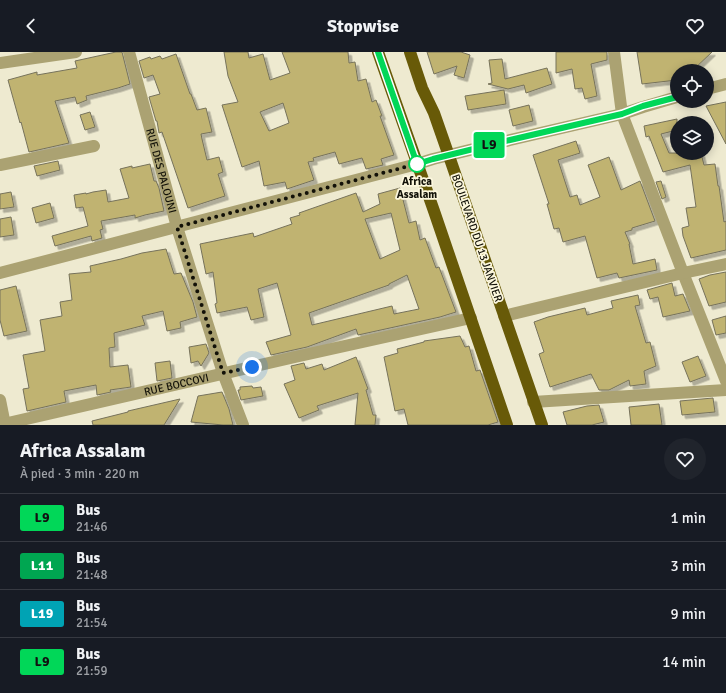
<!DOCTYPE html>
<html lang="fr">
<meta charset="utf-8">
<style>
body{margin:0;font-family:Signika,sans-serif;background:#20242c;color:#f1f3f6;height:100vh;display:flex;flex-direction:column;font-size:15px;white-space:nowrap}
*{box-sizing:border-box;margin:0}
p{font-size:13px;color:#9ea1a6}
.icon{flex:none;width:22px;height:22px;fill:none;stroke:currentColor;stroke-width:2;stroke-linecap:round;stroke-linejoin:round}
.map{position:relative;height:373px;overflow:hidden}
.side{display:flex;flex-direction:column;background:#171b24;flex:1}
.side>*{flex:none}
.badge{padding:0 8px;border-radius:3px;font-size:14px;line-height:26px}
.fabs{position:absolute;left:670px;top:12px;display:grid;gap:8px}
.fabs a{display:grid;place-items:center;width:44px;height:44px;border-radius:50%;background:#171b24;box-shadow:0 2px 10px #0003;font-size:20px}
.you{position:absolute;width:20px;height:20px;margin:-10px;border:3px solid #fff;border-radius:50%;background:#1a73e8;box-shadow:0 0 0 6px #1a73e833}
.map>.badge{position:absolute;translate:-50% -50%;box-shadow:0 0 0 2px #fff}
.round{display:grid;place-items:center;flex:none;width:42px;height:42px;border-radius:21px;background:#20242c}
.headline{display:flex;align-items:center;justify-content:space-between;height:68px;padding:0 20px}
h1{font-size:19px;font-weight:800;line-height:30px}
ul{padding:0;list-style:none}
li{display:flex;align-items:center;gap:12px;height:48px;padding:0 20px;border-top:1px solid #363941}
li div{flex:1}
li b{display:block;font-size:15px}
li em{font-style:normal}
li .badge{min-width:44px;font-weight:700;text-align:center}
header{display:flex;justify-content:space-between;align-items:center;height:52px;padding:0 20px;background:#171b24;font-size:18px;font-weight:800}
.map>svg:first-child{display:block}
.building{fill:#c0b371;stroke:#76725b;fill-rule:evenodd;filter:url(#shadow)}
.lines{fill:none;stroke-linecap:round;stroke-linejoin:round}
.minor{stroke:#aba272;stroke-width:12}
.tertiary{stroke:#aba272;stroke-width:12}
.trunk{stroke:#685a08;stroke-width:12}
.line-casing{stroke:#fff;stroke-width:9}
.line{stroke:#01d758;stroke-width:6}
.walk{stroke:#121108;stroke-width:4;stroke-dasharray:0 7.2}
.stop-dot{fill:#fff;stroke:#01d758;stroke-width:2}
.labels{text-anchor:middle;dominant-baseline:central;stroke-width:3.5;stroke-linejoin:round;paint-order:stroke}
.street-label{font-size:11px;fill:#121108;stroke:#fcf7dd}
.stop-label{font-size:11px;font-weight:bold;fill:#121108;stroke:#fcf7dd}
</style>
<header><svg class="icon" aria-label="back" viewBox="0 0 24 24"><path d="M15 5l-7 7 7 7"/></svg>Stopwise<svg class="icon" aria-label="heart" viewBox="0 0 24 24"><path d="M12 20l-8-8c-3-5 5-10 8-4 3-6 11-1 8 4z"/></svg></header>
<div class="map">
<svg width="726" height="373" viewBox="0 0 726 373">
<defs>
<filter id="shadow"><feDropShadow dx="3.5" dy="3.5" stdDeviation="0" flood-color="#0004"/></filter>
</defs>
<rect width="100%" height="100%" fill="#eeead0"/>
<g class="building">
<polygon points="116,0 122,0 130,32 118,36 86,44 87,48 77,52 75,45 55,49 69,91 29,100 21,70 20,71 8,28 37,20 37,23 77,16 75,9"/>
<path d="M224,0H248L249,6L263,2L270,28L290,21L282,0H348L349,11L355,10L358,29L366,27L372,50L376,48L382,64H380L394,103L381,107L383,113L366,117L362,106L339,112L335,100L313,106L314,109L308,110L314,128L287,137L285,130L264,134L259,109L242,115L222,53L238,50L228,24ZM283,51L289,71L269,79L260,60Z"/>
<polygon points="427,0 461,0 470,3 464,26 454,23 457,14 434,22"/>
<polygon points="556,0 607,0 607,8 591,12 597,44 585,47 582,36 575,37 572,17 556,21"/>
<polygon points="637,0 712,0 692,19 677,19 677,28 642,32"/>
<polygon points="176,2 190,42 191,42 197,58 206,56 212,80 201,82 202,87 207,108 219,105 223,120 218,122 225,144 188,156 162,80 159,81 157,69 156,69 149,45 160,42 153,23 144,26 139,9 150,5 151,7 160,4 162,7"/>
<polygon points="502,7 505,27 547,16 552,32 526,41 524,33 508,37 488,32 492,31 489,8"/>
<polygon points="504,38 506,52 468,58 465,44"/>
<polygon points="726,50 726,92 706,54"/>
<polygon points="529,53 533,69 513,74 509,58"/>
<polygon points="90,60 95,75 85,78 80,63"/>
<polygon points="677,67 677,78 661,82 669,101 701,101 704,113 715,112 718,134 719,134 724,170 726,169 726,198 691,206 683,184 682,176 689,174 686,156 696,155 690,113 663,120 649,84 646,85 644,74"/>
<polygon points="576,89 580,101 558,108 570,145 577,143 580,153 600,145 588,113 609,105 621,138 640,129 655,169 632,176 632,178 625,180 630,192 629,192 633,212 655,207 657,218 619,226 617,221 597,226 585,184 563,190 559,176 554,177 547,152 549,152 533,103"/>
<polygon points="58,109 60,118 37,124 34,114"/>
<polygon points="150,112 154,129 156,129 159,136 164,159 145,163 135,166 135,163 101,169 103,177 100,178 102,186 92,189 91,184 55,194 52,184 88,174 83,155 76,156 74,143 86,141 86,142 93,140 106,138 108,150 129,146 120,117 132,114 132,116"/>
<polygon points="661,129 666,145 662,147 656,130"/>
<path d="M400,136L409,171L416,169L420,188L425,186L436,216L439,215L456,260L440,265L358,283L356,277L307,295L271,303L266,290L291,283L277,231L258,237L264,265L251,268L247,255L217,261L215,252L217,251L213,220L206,222L200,192L253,181L254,185L292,172L290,166L300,163L299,161L356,141L363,160L380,152L378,142ZM391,161L400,198L380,207L365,167ZM407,223L419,257L394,262L392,254L312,273L309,261L389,233V232Z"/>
<polygon points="11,140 14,155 0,157 0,142"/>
<polygon points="50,151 54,166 36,171 32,156"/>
<polygon points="11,165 14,183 0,185 0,167"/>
<polygon points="166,197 174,222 181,221 193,250 197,265 180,270 181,276 167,279 163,259 142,264 145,273 114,281 115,295 109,296 110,315 128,313 131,335 110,338 111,340 97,343 96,333 64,339 66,350 27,359 23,337 29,336 23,303 45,299 40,268 62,264 60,250 72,248 69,222 91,220 90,214 121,207 142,201"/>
<polygon points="726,220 726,250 709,254 699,227 710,223"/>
<polygon points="672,231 675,244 683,242 690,259 663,265 658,245 650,247 647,238"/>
<polygon points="16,234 27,279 4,284 0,268 0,238"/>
<polygon points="638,243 640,253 635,254 646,291 650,290 656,314 644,319 646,332 630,334 629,328 609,338 599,338 591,322 550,335 539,302 544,300 534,270 548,265 585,256 587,263 613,256 611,249"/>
<polygon points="726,264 726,281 716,283 712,268"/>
<polygon points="460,284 465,295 469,294 476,319 480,318 498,370 488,373 408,373 404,357 395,359 384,305 398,301 397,297 424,290 424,289"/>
<polygon points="206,292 209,301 201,314 198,309 191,311 189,295"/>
<polygon points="698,304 706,324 690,330 682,310"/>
<polygon points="356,305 368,337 366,338 373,363 376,363 375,373 355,373 358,341 317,354 319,358 299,366 284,332 295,328 291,314 304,311 306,317 322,312 324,318"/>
<polygon points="170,309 172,326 157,329 155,311"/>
<polygon points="252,334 253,336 261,335 263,344 241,348 238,338 240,338 240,335"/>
<polygon points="222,340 229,357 233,373 223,373 191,370 198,344"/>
<polygon points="713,346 715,360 682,363 680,349"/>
<polygon points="180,347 164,373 93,373 92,369 128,360 128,359"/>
<polygon points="659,352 662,373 631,373 629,355"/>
<polygon points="599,353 604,370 592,373 567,373 563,360 587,354"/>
</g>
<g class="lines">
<g class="minor">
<path id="s1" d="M129,0L177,175L223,321L243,373"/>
<polyline points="614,0 622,62 683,221 726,329"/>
<polyline points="0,11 76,0"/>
<polyline points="0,113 94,94"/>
<polyline points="504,264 683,221 726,212"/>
<polyline points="0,348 5,373"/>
<polyline points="533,350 726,338"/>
<path id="s2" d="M0,373L295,305L471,266"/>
</g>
<g class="tertiary">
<polyline points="707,37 726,32"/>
<polyline points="0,221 417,112 433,107 510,88 622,62 643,55 677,45"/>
</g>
<g class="trunk">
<polyline points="378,0 434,159 507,373"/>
<polyline points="410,0 422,36 434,61 449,104 542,373"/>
</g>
</g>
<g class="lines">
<g class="line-casing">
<polyline id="line" points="378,0 417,112 433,107 510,88 622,62 643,54 677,45"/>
</g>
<use href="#line" class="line"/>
<polyline class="walk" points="252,315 223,321 177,175 417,112"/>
</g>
<circle class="stop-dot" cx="417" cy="112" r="8"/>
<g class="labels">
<g class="street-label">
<text stroke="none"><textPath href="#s1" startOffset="123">RUE DES PALOUNI</textPath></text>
<text transform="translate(477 186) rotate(71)">BOULEVARD DU 13 JANVIER</text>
<text stroke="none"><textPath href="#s2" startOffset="181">RUE BOCCOVI</textPath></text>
</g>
<g class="stop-label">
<text x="417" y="129">Africa<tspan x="417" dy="13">Assalam</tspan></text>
</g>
</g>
</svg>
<div class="fabs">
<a><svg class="icon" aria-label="locate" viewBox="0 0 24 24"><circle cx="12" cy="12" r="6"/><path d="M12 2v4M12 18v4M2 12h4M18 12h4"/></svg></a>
<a><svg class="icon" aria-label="layers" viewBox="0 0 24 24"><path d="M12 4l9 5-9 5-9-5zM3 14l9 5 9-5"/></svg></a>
</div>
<div class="you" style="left:252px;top:315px"></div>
<b class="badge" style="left:489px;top:93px;background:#01d758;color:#111">L9</b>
</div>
<section class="side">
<div class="headline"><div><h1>Africa Assalam</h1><p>À pied · 3 min · 220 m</p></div><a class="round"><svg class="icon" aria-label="heart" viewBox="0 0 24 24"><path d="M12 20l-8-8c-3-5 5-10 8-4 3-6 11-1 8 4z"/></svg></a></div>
<ul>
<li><span class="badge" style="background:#01d758;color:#111">L9</span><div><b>Bus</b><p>21:46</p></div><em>1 min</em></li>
<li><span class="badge" style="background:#00a651;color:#fff">L11</span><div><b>Bus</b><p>21:48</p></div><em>3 min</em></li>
<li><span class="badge" style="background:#00a3b4;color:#fff">L19</span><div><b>Bus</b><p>21:54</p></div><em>9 min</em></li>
<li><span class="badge" style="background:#01d758;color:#111">L9</span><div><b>Bus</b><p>21:59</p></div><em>14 min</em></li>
</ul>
</section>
